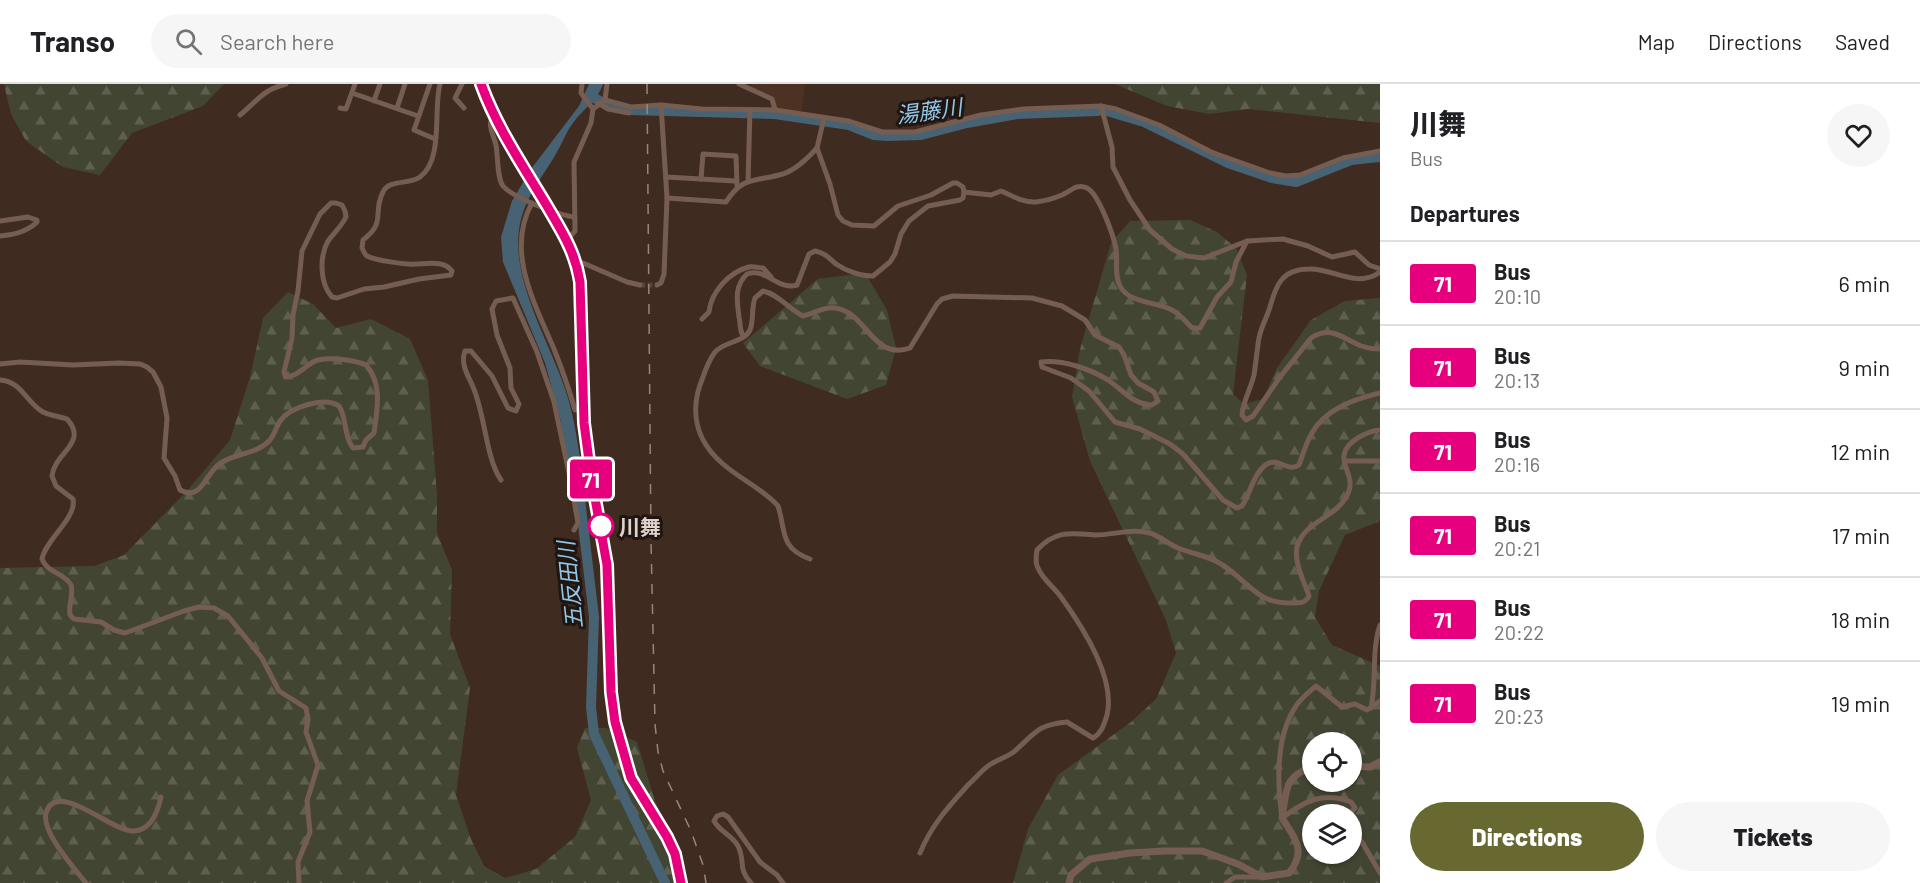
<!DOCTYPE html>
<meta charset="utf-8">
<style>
body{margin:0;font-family:Barlow,"Noto Sans JP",sans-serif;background:#f6f6f6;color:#202124;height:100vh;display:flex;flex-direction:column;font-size:22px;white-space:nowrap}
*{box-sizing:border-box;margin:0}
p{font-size:20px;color:#757577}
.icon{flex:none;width:33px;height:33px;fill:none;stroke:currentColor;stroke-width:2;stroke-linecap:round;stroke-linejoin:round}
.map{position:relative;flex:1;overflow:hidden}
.side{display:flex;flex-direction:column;background:#fff;width:540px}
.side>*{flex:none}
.badge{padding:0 12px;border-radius:4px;font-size:21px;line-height:39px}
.fabs{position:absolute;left:1302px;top:648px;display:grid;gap:12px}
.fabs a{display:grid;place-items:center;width:60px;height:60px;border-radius:50%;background:#fff;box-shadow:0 2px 4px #0004;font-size:30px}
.map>.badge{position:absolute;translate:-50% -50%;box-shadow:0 0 0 3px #fff}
h2{padding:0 30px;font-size:22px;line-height:54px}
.round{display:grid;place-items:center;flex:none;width:63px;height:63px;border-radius:32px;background:#f6f6f6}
.headline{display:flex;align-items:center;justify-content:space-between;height:102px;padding:0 30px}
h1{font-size:28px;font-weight:800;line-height:45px}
.button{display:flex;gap:12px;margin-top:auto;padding:12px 30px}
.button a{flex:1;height:69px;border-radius:36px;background:#686831;color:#fff;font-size:24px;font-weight:800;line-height:69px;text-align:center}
.button a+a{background:#f6f6f6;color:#202124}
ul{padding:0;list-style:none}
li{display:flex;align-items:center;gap:18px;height:84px;padding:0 30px;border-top:2px solid #e0e0e0}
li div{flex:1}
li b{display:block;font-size:22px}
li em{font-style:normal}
li .badge{min-width:66px;font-weight:700;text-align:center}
header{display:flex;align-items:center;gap:36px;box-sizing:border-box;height:84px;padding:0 30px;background:#fff;border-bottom:2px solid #e0e0e0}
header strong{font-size:28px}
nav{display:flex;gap:33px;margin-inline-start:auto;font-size:21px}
.search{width:420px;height:54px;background:#f6f6f6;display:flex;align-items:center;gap:15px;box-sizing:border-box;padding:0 21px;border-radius:33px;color:#757577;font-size:22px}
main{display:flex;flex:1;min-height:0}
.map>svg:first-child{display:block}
.built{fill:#4d3123}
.forest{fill:url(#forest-firs);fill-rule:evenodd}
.water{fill:#466273}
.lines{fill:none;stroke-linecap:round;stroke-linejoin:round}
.river{stroke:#466273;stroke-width:10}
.minor-tunnel{stroke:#58443a;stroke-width:5;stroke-dasharray:5 2.5;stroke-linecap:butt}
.minor{stroke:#765d52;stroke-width:5}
.tertiary{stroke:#765d52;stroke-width:7}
.primary{stroke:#8e703f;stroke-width:8}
.rail{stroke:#97867d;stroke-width:1.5;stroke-dasharray:10 10;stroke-linecap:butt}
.line-casing{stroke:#fff;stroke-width:14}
.line{stroke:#e6007e;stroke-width:9}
.stop-dot{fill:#fff;stroke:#e6007e;stroke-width:3}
.labels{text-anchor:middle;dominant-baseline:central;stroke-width:6;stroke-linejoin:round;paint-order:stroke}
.stop-label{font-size:21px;font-weight:bold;fill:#e0d2cb;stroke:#201611;text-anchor:start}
.water-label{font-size:22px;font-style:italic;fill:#92c6e9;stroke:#201611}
</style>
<header>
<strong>Transo</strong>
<div class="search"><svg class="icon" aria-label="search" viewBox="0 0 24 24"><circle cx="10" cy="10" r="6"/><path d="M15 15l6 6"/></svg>Search here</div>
<nav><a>Map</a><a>Directions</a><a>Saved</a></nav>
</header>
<main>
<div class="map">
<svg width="1380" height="799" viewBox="0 0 1380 799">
<defs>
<pattern id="forest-firs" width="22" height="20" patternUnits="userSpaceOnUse" patternTransform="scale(1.5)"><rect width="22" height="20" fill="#434533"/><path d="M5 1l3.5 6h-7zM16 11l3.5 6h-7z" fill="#5e5f4f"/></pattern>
</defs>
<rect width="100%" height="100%" fill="#402b20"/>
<polygon class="built" points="752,0 805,0 801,30 775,26 774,19 750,5"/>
<g class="forest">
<polygon points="4,0 224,0 203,22 132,49 100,91 63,83 26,57 11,30"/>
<polygon points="1115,0 1380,0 1380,39 1248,25 1209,30 1167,22"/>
<path d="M1190,136L1217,148L1236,164L1247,191L1233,310L1244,320L1263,315L1277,284L1311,236L1345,217L1380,214V437L1345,451L1319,507L1315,533L1332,561L1380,582V799H1013L1028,745L1058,691L1131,638L1156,615L1176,569L1166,536L1090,377L1072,313L1080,265L1111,159L1130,137ZM1312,658H1352V698H1312ZM1312,730H1352V770H1312Z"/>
<polygon points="865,189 887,226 896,264 886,301 847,315 760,282 743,259 818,195"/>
<polygon points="288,208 313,220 336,244 371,235 410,255 428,296 437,411 437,449 452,486 450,550 470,604 456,711 471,755 484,782 505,794 536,785 575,753 591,716 577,664 585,644 606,644 637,658 654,714 686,790 687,799 0,799 0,484 94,482 124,471 186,408 230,356 250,293 263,234"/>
</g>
<path class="water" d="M589,0H603C598,16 582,26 573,39C566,48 563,58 557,68C547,86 533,103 525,123C500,184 551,256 568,314C575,338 578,362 582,386L570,388L560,334L545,279L503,178L501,153L512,117L531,85L579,22Z"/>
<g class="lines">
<g class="river">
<polyline points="590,12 610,22 629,26 775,30 849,41 874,51 887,52 921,51 967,39 1017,30 1098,27"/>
<polyline points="1107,27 1144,38 1228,79 1272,94 1296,98 1351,76 1380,73"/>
<polyline points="575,373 594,533 591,623 594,650 665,799"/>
</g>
<polyline class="minor-tunnel" points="640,201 657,201"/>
<g class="minor">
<polyline points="430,0 414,46 435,55"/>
<polyline points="462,0 455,14 464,24"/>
<polyline points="582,0 581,9 593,25"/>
<polyline points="739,0 772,15 775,26"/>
<polyline points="352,9 418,32"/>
<polyline points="605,16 607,0"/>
<polyline points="374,17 380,0"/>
<polyline points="598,19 608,25 629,29"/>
<polyline points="1101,22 1112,63 1113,83 1130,116 1150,146 1172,165 1186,172 1204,174 1247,157 1283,155 1308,162 1332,173 1355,168 1369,181 1380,185"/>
<polyline points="340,24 346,25 355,0"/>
<polyline points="397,24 405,0"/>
<path d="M493,30C487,41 493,50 496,61C498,72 497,94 503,102C512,113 560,132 575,133"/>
<path d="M240,31C257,17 264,5 286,0"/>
<path d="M824,34L817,64L830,100L838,131L843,137L852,141L874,142L898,122L931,111L953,99H957L963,103L964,108L991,111L1001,107C1013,112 1023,119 1036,118C1044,117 1055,114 1062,111C1071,107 1077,99 1087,104C1099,110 1114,153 1116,165C1118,177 1114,191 1120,202C1129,220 1156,217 1172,226C1180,230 1186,238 1192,244H1200L1217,213L1231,198L1236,178L1247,157"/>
<polyline points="666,93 735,97"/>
<polyline points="701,95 703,70 736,72 737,102"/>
<polyline points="748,98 750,26"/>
<path d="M667,114L726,118C743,91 756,98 783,90C795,86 808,74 817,64"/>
<path d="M532,119C505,167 535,220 554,265C562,285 569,305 575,326H583"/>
<path d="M0,137L28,133L37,136V138C28,147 12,151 0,152"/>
<polyline points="567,156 575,147 574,78 591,39 593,25 605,16 631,23 661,21 702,25 775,26 848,37 882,48 915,48 981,31 1024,25 1101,22 1116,25 1159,41 1211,68 1270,89 1286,92 1300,91 1343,74 1380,67"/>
<polyline points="577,178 583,179 627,198 640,201"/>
<path d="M1380,188C1357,205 1333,184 1309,185C1282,185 1276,201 1270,223C1267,233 1261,243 1259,254C1257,266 1256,278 1254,291C1251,304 1243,317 1242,331L1246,336L1253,332L1280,293L1311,254C1331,241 1342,254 1361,262C1367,264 1373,265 1380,265"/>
<polyline points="657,201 661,199 664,190 667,114 661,21"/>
<path d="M702,235L709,228C711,208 729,188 749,183C753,182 759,184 763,184L771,193"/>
<path d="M743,252C739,245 741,241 739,233C737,217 734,202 747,190C766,183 778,207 797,201L809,170L815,167C825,169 829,174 836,180C846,187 861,192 873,192L890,178L895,170L901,150L909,137L928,122L960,116L963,114L964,108"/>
<path d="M0,280L20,278L73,281L119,279L140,280L147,283L153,288L161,303L167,334L164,374L175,392L180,406C201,417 205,392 218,381C232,369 256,371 269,357C274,352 276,343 280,337C290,323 325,312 339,322C347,334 344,354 353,364L363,363L366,356L374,349C377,326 383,300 366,281C354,276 332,273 318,276C306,279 297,295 285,292L284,288L292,254L293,231L298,207L302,167L320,130L331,119H336L342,121L345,127L346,133C341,143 334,149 328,157C319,173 320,200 332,213L337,214L364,205L384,203L419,195L451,191L452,187C444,176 427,180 415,180C407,181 374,176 367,172C365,171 363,166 362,164L363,156C387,138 372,129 383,108C389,95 409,101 420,93C444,75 433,25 440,0"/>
<path d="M0,296C21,297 27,319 43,328C51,332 59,332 67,335C89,359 54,369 52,392L56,402L73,415C77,434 46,455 42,475C47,489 65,489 71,501C74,510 68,521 70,531L74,535L101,538L114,546L125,549L184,527L199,523L214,524L228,532L262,574L279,607L306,624L308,635L306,648L318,681L307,717L310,748L298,778L299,799"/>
<polyline points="1346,377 1380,377"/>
<polyline points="570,394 578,439 574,446"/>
<path d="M501,396C486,375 485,330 473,303C468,291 460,280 465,267H471L492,292L508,324L516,327L519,320L511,304L510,284L497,251L492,225L496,217L513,214L537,268L554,318L570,394L591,392"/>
<path d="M810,475C779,464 786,446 778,422C763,405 740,395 723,380C695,356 689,326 703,293C706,284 710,275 715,268C723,258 745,258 750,246C754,236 751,225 755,214L763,207C778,210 789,225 803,232C813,230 824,222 835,224C867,228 872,277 910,264L937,220L942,215L953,212L1032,214L1062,222L1085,236L1095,251L1119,263L1124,271L1131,291L1138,299L1154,308L1158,317L1152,321C1132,320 1123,306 1108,296C1090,285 1062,275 1041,278L1042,283L1071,294L1089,307L1115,338L1140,345L1170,360L1183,370L1223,416L1237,424L1242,422C1250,410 1254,388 1267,380C1278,373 1288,389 1299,381C1303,370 1306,359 1312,349C1325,325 1355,315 1380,309"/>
<path d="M1371,624C1377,597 1371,568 1380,541"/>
<path d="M1349,730L1355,724L1351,718C1323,707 1305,717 1282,734C1277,698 1275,653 1296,622C1301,614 1309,608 1316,602L1342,623L1355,620L1367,626L1380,617"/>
<polyline points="1352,757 1362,758 1380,789"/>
<path d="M920,769C931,742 948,723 968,701C975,695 981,687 988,682C997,675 1009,673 1016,666C1037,647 1038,641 1067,638L1093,654C1102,649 1104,640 1107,631C1116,594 1082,542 1061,513C1054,503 1043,496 1038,484C1035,479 1036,472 1037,466C1055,446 1071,449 1095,451C1113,451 1133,444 1150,449C1160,452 1168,460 1178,464C1192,470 1207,471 1221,480C1249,497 1256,521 1294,519C1302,519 1306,518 1309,512C1304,497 1294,480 1297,463C1303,439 1333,434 1345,415C1358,395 1342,386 1344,371C1346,357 1368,347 1380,346"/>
<path d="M86,799C75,785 41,748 46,729C56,694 113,749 134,747C151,746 158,727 161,713"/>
<path d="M751,799C737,784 746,778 738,762C732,751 720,748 714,737L717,732L723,730L728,733L760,778L777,791L783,799"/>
<polyline points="1226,799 1235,793 1261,793"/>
</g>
<g class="tertiary">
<polyline points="1352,682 1370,683 1380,678"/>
<path d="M1069,799L1071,791L1090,775L1130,769L1165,767H1202L1238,780L1262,793L1289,789C1307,767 1295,754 1282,734C1287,706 1283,693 1312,683"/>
</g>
<path class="primary" d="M481,0C496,44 523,82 547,122C562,148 575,167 580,198L585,352L607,481L611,608L615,638L631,694L667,753L675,770L681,799"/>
<polyline class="rail" points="647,0 651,457 655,640 658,668 663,687 691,747 703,781 706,799"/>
</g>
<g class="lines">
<g class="line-casing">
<path id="line" d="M481,0C497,44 523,82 547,122C562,148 575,167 580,198L584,339L591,392L607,481L611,608L615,638L631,694L667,753L675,770L681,799"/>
</g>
<use href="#line" class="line"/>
</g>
<circle class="stop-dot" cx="601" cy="442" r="12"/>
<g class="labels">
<g class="stop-label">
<text x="619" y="442">川舞</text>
</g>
<g class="water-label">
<text transform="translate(929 26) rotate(-8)">湯藤川</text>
<text transform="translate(569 501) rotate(-96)">五反田川</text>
</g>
</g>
</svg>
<div class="fabs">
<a><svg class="icon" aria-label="locate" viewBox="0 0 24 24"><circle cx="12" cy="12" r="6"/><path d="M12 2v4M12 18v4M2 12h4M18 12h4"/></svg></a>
<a><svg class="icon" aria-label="layers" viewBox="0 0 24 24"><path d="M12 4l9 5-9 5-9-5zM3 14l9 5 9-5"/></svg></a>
</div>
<b class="badge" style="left:591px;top:395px;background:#e6007e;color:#fff">71</b>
</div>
<section class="side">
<div class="headline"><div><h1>川舞</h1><p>Bus</p></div><a class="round"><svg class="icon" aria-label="heart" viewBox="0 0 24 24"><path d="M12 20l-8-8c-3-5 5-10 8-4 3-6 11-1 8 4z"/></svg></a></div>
<h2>Departures</h2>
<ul>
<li><span class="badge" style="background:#e6007e;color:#fff">71</span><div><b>Bus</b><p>20:10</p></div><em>6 min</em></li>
<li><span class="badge" style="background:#e6007e;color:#fff">71</span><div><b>Bus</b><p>20:13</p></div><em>9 min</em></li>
<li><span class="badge" style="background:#e6007e;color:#fff">71</span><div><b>Bus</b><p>20:16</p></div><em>12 min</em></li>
<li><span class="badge" style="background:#e6007e;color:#fff">71</span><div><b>Bus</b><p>20:21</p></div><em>17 min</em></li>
<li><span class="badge" style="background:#e6007e;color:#fff">71</span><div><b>Bus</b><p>20:22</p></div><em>18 min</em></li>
<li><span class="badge" style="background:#e6007e;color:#fff">71</span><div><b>Bus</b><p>20:23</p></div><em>19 min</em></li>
</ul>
<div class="button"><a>Directions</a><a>Tickets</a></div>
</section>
</main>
